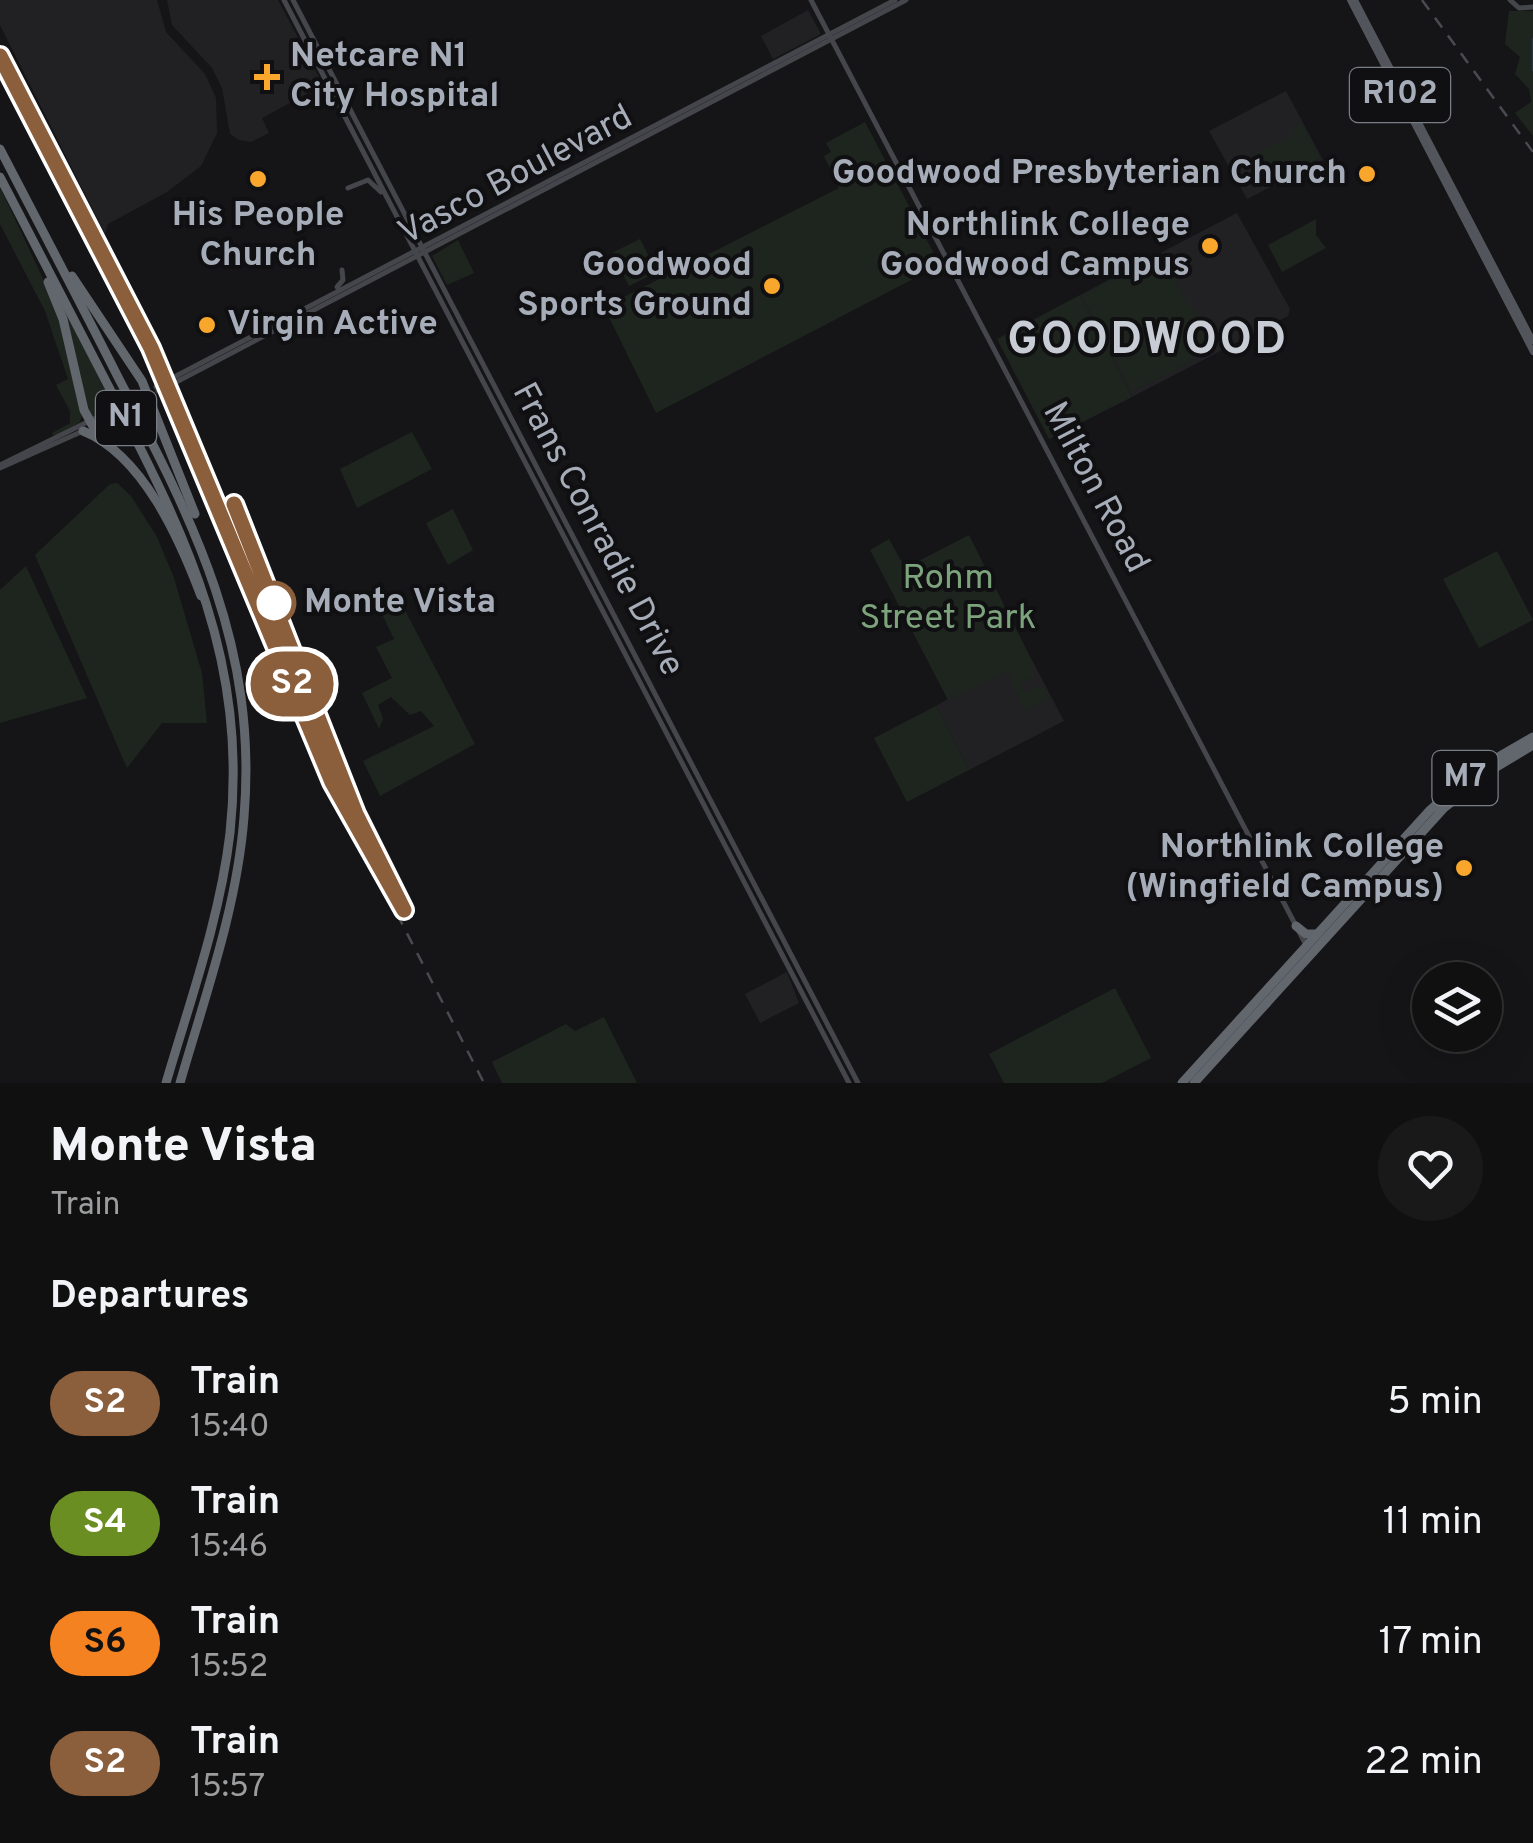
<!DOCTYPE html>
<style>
body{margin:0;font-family:Overpass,sans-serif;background:#19191a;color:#f1f3f6;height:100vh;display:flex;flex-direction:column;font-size:38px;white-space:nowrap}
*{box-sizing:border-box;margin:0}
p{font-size:32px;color:#9c9d9f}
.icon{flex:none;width:55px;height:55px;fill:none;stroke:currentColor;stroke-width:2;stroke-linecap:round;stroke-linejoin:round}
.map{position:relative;height:1083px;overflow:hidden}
.drawer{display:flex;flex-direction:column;background:#101011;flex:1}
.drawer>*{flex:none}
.badge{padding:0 20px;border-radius:32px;font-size:35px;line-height:65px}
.tools{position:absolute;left:1412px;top:962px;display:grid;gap:20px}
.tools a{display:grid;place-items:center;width:90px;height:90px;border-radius:50%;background:#101011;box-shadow:0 10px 40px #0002,0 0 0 2px #303031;font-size:50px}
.map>.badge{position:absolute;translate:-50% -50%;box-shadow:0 0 0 5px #fff}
h2{padding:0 50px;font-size:38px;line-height:90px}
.round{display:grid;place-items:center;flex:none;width:105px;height:105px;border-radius:52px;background:#19191a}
.headline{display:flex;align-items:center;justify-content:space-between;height:170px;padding:0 50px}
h1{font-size:48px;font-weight:800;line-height:75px}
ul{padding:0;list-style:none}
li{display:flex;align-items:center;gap:30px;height:120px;padding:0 50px}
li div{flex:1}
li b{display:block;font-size:38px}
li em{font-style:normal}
li .badge{min-width:110px;font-weight:700;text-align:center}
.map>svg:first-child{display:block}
.built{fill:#212124}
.green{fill:#1d251e}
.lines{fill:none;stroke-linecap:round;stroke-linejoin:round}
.stream{stroke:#2b353b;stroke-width:2.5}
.secondary{stroke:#44464c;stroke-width:5}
.primary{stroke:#52555b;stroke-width:6}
.highway{stroke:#62666d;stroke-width:9}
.rail{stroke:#494b51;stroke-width:2.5;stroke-dasharray:12 10;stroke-linecap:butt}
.secondary-bridge{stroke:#44464c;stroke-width:5}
.line-casing{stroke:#fff;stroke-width:22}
.line{stroke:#8b5e3c;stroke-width:15}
.poi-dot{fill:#f8a62c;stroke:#101012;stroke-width:4}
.stop-dot{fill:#fff;stroke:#8b5e3c;stroke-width:5}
.labels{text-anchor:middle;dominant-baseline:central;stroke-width:8;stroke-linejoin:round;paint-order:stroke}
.shield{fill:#101012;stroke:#797e86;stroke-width:2.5}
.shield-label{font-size:32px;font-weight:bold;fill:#a6adb8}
.poi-label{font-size:35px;font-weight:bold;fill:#a6adb8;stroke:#101012;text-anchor:end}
.street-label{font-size:35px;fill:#a6adb8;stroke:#101012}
.park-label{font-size:35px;fill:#7da37d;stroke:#101012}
.stop-label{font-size:35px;font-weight:bold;fill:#a6adb8;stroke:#101012;text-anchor:start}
.district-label{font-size:45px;font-weight:bold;letter-spacing:2.5px;fill:#c8ccd4;stroke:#101012}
</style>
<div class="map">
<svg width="1533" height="1083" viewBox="0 0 1533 1083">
<rect width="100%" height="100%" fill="#151517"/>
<g class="built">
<polygon points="0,0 157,0 166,32 205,74 216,98 217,133 201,166 167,192 108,224 105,234 0,25"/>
<polygon points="167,0 278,0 323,85 262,118 269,133 251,142 239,140 230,134 222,88 212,68 172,25"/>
<polygon points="808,10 821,34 773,59 761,36"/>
<polygon points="1286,91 1323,160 1247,199 1209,131"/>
<polygon points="1237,213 1290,309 1288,316 1132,397 1080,295"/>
<polygon points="1011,620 1064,721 969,770 936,706 948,699 929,663"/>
<polygon points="787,972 799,1003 760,1023 745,994"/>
</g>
<g class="green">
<polygon points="1509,11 1533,11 1533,136 1515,113 1531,102 1529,89 1515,74 1520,57 1505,44"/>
<polygon points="865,122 940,265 656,413 604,307 839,188 824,156 831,152 826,143"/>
<polygon points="1301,122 1320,158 1268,185 1252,154 1288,139"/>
<polygon points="0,187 59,313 82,414 80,422 55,438 52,433 70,423 70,411 56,385 68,379 45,311 0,224"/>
<polygon points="1316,219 1316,235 1326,248 1282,272 1268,245"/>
<polygon points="640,239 657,272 629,286 612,253"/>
<polygon points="458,240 474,273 447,285 432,256"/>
<path d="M1162,253L1189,306L1207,322C1216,360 1159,376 1132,391L1082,295Z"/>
<polygon points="50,280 114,405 92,417 89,416"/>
<polygon points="1080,295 1132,397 1049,439 997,339"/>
<polygon points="412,432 432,469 357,508 340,469"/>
<polygon points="117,483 131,496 157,537 174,578 202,673 207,723 162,723 127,768 35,555 110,484"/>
<polygon points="453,509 473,550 448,565 426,523"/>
<polygon points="969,535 1035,667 1031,670 1034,676 1023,682 1017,677 1025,692 1041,684 1049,699 1024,711 1008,671 948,700 870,550 889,539 905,568"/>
<polygon points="1497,551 1533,620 1479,648 1443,579"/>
<polygon points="26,566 87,698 0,723 0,590"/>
<polygon points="397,595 475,744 380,796 363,761 434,726 421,711 410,715 391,697 378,705 383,719 379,729 362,693 392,678 376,647 394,639 382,614"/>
<polygon points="936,706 969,770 907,802 874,738"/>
<polygon points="1115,988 1151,1058 1102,1083 1004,1083 989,1054"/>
<polygon points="604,1017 637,1083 502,1083 492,1062 566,1024 575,1031"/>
</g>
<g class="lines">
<polyline class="stream" points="1533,39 1533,70"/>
<g class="secondary">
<polyline points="284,0 849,1083"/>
<polyline points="293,0 858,1083"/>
<polyline points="811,0 1306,945"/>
<polyline points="1510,0 1519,8 1533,7"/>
<polyline points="348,188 368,180 381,192"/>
<polyline points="337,287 343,280 342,270"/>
<polyline points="178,375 895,0"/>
<polyline points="180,380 906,0"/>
<polyline points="93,426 121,411"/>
<polyline points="0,465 118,407"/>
<polyline points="0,468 83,431"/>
</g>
<g class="primary">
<polyline points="1350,0 1533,352"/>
<polyline points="1355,0 1533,341"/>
</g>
<g class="highway">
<path d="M0,149C40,226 80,302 119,379C195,524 258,648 244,817C237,908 205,996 180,1083"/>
<path d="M0,177C37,249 75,321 112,393C188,539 248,663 230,833C220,918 190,1001 166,1083"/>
<polyline points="72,276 142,381 195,514"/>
<polyline points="48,282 63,319 84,410 100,439"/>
<path d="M83,431C143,455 180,540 201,596"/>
<polyline points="1296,926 1306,934 1316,934"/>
<polyline points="1182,1083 1430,810 1474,771 1533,737"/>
<polyline points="1194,1083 1444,808 1495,768 1533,745"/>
</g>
<g class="rail">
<polyline points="1422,0 1533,152"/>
<polyline points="0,56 151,349 343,809 484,1083"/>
</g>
<g class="secondary-bridge">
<polyline points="156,387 178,375"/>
<polyline points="158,391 180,380"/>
<polyline points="118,407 140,395"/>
<polyline points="121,411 142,400"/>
</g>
</g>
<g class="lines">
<g class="line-casing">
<polyline id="line" points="0,56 151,348 332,782 404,910 356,814 234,504"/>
</g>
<use href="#line" class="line"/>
</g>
<g class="poi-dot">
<path d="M262 62h10v10h10v10h-10v10h-10v-10h-10v-10h10z"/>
<circle cx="1367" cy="174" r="10"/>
<circle cx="258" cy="179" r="10"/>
<circle cx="1210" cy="246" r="10"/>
<circle cx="772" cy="286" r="10"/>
<circle cx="207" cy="325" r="10"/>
<circle cx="1464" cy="868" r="10"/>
</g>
<circle class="stop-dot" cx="274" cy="603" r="20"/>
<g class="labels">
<g class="shield">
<rect x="1350" y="68" width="100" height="54" rx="8"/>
<rect x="96" y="391" width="60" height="54" rx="8"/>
<rect x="1432.5" y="751" width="65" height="54" rx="8"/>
</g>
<g class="shield-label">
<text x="1400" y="95">R102</text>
<text x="126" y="418">N1</text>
<text x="1465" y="778">M7</text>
</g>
<g class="poi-label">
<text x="290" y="57" text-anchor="start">Netcare N1<tspan x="290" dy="40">City Hospital</tspan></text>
<text x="1347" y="174">Goodwood Presbyterian Church</text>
<text x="258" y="216" text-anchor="middle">His People<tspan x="258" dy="40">Church</tspan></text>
<text x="1190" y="226">Northlink College<tspan x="1190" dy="40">Goodwood Campus</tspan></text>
<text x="752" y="266">Goodwood<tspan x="752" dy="40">Sports Ground</tspan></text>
<text x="227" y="325" text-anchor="start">Virgin Active</text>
<text x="1444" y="848">Northlink College<tspan x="1444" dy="40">(Wingfield Campus)</tspan></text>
</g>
<g class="street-label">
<text transform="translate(516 176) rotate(-28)">Vasco Boulevard</text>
<text transform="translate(1095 488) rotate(62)">Milton Road</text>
<text transform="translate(597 530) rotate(62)">Frans Conradie Drive</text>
</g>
<g class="park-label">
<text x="948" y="579">Rohm<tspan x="948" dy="40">Street Park</tspan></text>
</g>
<g class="stop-label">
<text x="304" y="603">Monte Vista</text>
</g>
<g class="district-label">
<text x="1148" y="341">GOODWOOD</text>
</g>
</g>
</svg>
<div class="tools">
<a><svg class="icon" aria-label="layers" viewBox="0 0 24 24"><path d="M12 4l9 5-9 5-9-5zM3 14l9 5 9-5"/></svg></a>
</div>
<b class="badge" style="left:292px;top:684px;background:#8b5e3c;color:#fff">S2</b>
</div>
<section class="drawer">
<div class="headline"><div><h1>Monte Vista</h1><p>Train</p></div><a class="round"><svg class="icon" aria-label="heart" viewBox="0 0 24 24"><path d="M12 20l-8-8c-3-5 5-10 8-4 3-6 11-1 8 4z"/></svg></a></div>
<h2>Departures</h2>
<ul>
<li><span class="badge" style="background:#8b5e3c;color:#fff">S2</span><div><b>Train</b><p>15:40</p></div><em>5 min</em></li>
<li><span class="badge" style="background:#6b8e23;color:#fff">S4</span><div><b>Train</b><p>15:46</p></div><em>11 min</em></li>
<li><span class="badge" style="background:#f58220;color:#111">S6</span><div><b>Train</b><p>15:52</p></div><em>17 min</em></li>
<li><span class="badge" style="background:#8b5e3c;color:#fff">S2</span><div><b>Train</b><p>15:57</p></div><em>22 min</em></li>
</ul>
</section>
